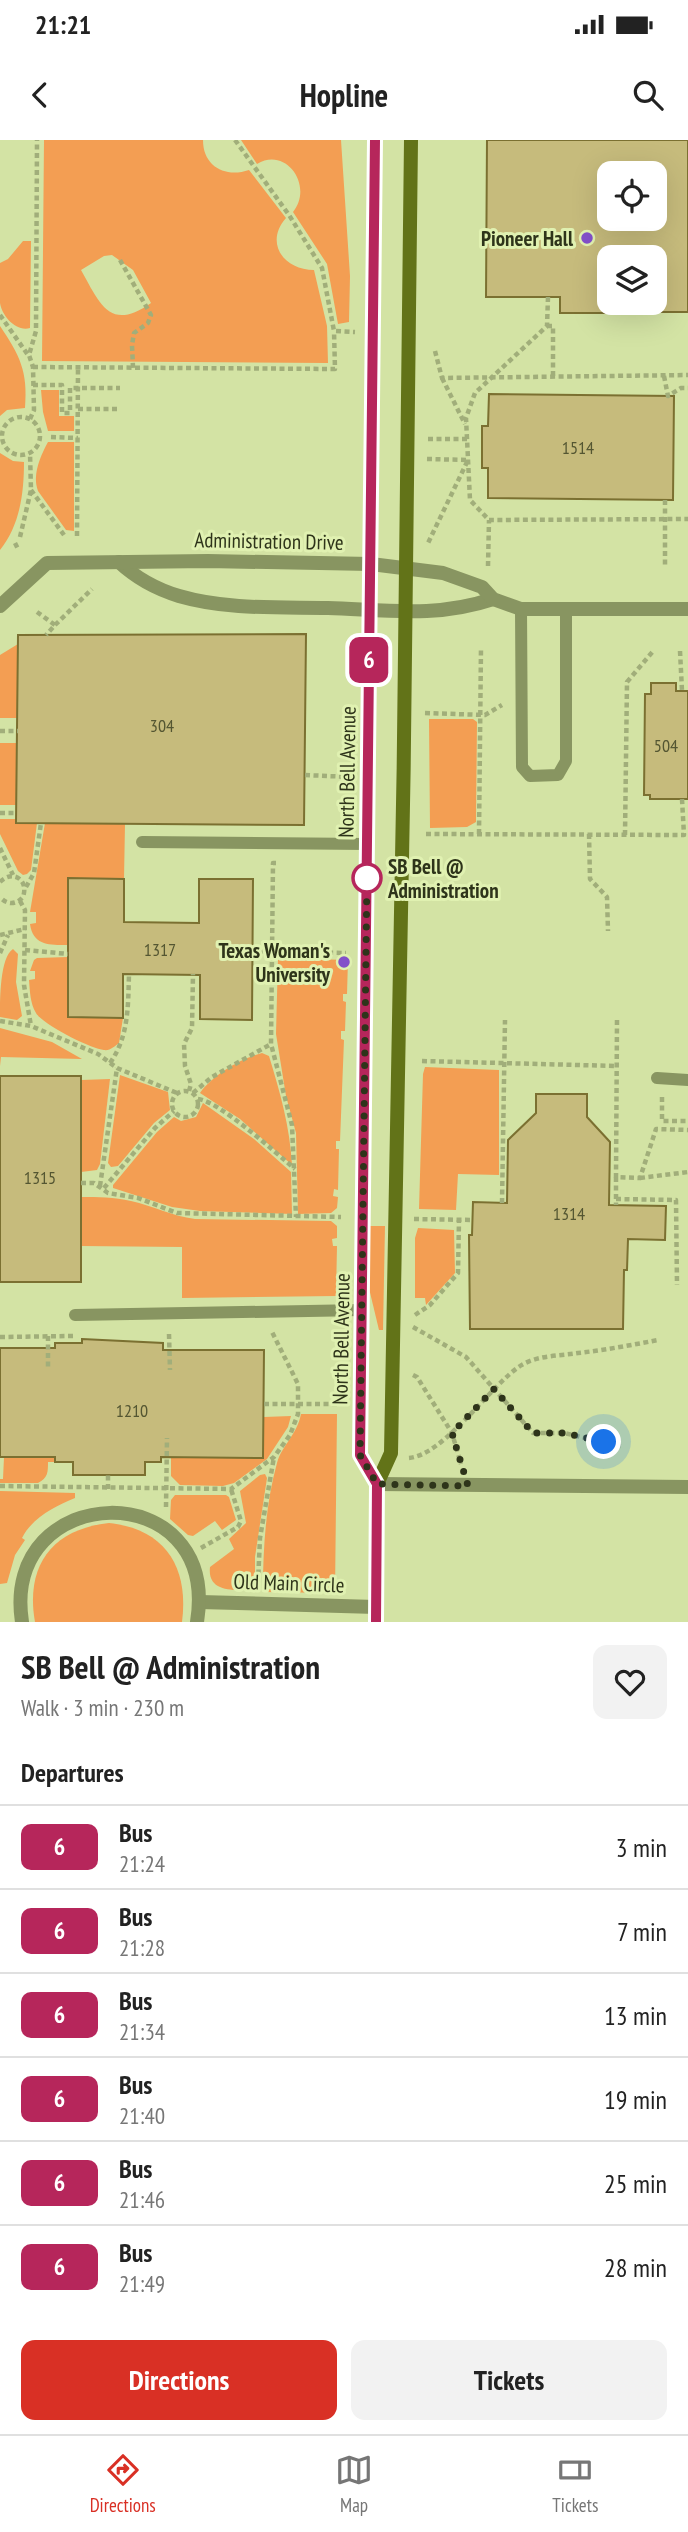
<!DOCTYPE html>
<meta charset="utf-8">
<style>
body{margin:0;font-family:"PT Sans Narrow",sans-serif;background:#f2f2f2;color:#222;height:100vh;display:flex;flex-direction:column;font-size:26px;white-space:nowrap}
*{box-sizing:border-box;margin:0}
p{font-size:23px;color:#767676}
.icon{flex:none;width:38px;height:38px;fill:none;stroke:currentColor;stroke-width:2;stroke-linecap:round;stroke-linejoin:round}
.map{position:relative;height:1482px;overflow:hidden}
.details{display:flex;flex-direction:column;background:#fff;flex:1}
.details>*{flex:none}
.badge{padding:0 14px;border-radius:10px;font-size:24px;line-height:46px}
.fabs{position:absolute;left:597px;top:21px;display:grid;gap:14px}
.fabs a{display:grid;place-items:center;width:70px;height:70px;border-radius:14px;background:#fff;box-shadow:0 7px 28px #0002;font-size:35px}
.you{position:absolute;width:35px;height:35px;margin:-18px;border:5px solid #fff;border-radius:50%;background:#1a73e8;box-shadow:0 0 0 10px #1a73e833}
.map>.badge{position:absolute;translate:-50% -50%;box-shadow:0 0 0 4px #fff}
h2{padding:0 21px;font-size:26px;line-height:63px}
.round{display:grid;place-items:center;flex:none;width:74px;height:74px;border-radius:14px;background:#f2f2f2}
.headline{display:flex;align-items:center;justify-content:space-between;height:119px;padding:0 21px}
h1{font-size:33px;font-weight:600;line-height:52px}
.button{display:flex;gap:14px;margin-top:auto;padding:14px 21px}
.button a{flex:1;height:80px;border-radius:14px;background:#d93025;color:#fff;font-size:28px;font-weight:600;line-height:80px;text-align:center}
.button a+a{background:#f2f2f2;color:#222}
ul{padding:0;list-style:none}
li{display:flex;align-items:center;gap:21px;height:84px;padding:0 21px;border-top:2px solid #e0e0e0}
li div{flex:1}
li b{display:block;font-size:26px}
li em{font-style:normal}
li .badge{min-width:77px;font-weight:700;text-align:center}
.status{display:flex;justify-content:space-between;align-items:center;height:49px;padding:0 35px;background:#fff;direction:ltr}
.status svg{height:19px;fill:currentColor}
header{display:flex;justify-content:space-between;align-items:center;height:91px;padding:0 21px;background:#fff;font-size:32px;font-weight:600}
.tabs{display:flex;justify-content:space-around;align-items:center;height:98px;border-top:2px solid #e0e0e0;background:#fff;font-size:19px;color:#767676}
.tabs a{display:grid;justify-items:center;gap:4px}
.tabs .on{color:#d93025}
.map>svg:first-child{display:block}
.green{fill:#f39e53;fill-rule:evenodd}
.building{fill:#c6bb7c;stroke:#7b7031;stroke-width:2;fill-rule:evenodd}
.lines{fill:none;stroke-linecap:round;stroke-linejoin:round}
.path{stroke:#a1ae7a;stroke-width:4.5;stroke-dasharray:5 3.5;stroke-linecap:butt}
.lane{stroke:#889561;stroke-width:12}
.street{stroke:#889561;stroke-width:14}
.secondary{stroke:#627318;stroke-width:14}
.line-casing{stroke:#fff;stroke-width:16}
.line{stroke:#b6265b;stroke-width:10}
.walk{stroke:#2e341a;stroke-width:7;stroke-dasharray:0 12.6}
.poi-dot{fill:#8350c9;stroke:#e0f1b1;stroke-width:2.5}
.stop-dot{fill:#fff;stroke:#b6265b;stroke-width:3.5}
.labels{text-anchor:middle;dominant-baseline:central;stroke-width:6;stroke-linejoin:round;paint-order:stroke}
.number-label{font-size:18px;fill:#545632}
.poi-label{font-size:21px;font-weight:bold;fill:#2e341a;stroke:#e0f1b1;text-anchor:end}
.street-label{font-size:21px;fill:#2e341a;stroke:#e0f1b1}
.stop-label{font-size:21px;font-weight:bold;fill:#2e341a;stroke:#e0f1b1;text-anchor:start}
</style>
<div class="status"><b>21:21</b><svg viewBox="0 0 49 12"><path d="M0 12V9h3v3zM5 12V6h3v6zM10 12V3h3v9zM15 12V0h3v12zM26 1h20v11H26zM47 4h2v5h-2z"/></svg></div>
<header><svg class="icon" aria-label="back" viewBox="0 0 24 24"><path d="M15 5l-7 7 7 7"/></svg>Hopline<svg class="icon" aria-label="search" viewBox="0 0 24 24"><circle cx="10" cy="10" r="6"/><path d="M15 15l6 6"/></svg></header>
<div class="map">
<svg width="688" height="1482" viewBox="0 0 688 1482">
<rect width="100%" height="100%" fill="#d3e3a4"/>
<g class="green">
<path d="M44,0H203C203,27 226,38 249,30L286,78C264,103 284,130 314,130L327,186L328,223L42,221ZM112,115L133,130L151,163C110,192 100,164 81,130L104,116Z"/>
<path d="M241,0H341L350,136L349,182L338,184L327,124L293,72C314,46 286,6 257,24Z"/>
<path d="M23,101H31L30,188C16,192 2,176 0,163C0,150 0,136 0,123L8,119Z"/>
<path d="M0,186C20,216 28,231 25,268L7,270L0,276Z"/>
<polygon points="41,250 59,250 59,276 74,276 74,291 48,291 43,272"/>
<path d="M48,302H74V391L66,390L38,351C32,335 40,317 48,302Z"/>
<path d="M0,313L13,321L24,322C24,353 20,385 0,410Z"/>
<polygon points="18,504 18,578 0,578 0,515"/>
<polygon points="429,579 473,579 477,582 476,678 476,682 467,687 430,688"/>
<polygon points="0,603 17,603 16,665 0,665"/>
<polygon points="0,679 16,679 17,683 37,683 31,730 27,734 23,735 18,731 0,694"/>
<path d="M45,683L125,684L124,739L68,738V805C50,805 33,806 30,784L36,783V772H30Z"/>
<path d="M13,809L18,814L16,842L22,876L17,880L0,877C0,859 0,817 13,809Z"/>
<path d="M68,817V877L123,878L119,903C115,906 110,911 104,910C91,909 42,884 36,873C30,863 30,851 29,840L35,839V831H30L34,820L37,818Z"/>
<polygon points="278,818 348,820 347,854 343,854 343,861 346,862 345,891 341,891 341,899 344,900 340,1001 336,1001 336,1009 339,1009 338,1050 334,1049 333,1056 338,1057 337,1068 331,1073 298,1074 296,993 286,956 276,894"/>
<polygon points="0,888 52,902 82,919 1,917 0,926"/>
<path d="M262,913L269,916C280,952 290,987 292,1025L240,979L200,953C213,935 240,919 262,913Z"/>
<polygon points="425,927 499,930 499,1035 458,1034 456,1070 419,1069 423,934"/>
<polygon points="120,935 168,952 170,970 154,983 118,1026 111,1027 108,1023"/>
<polygon points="110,939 100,1024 97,1030 81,1032 81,940"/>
<polygon points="203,963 254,999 291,1032 292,1074 200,1071 172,1067 113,1048 113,1045 157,992 174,977 181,981 196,977"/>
<path d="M81,1057C98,1057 114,1057 131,1061C153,1066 172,1076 195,1079L331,1081L337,1086V1098L332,1099L333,1106H337L336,1156L182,1158V1107L81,1106Z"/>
<polygon points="368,1086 385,1086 383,1190 379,1190 367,1140"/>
<polygon points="418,1088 454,1090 455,1133 426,1165 425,1158 415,1158 415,1098"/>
<path d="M301,1274H337L335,1453L266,1452L263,1448C263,1408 266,1362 277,1323C282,1305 297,1295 301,1274Z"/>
<polygon points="291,1276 288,1287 267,1319 234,1343 223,1346 180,1345 171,1336 171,1298 193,1317 263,1318 264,1277"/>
<path d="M55,1297V1322H48C48,1332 48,1338 38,1343H0V1339H3L4,1317Z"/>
<path d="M265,1334L267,1338L255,1417V1446L253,1450C235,1450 207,1453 210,1427L234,1409L229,1399L246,1383L240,1351L260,1335Z"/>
<path d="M0,1351L75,1353V1358C55,1366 32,1378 22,1398L25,1400L15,1415L7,1443L0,1444Z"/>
<polygon points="175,1355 226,1355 229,1357 236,1380 222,1390 215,1381 193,1396 188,1395 170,1379 171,1360"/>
<path d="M109,1383C166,1389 189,1428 182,1482H35C25,1426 52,1389 109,1383Z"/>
</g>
<g class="building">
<path d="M487,0H688V172H654V117H609V173H560V157H486ZM609,33H654V79H609Z"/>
<polygon points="489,254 674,256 673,360 488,358 488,328 482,328 482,286 488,286"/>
<polygon points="306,494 304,685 16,683 18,495"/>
<polygon points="651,543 676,543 676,551 688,551 688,659 650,659 650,655 644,655 645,554 651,554"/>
<polygon points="68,738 124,739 124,782 199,783 199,739 253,739 252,880 200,879 200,835 123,834 123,878 68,877"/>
<rect x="0" y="936" width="81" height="206"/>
<polygon points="536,954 587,954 587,977 610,1002 609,1065 666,1066 665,1100 628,1099 627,1130 624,1130 623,1189 470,1189 469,1095 472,1095 473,1062 507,1063 508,1000 536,973"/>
<polygon points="82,1199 163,1203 163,1210 264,1210 263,1318 161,1317 161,1322 145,1322 145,1335 73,1335 73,1322 55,1322 55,1317 0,1317 0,1208 55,1208 55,1203 82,1203"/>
</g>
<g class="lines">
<g class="path">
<polyline points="235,0 289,75 322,128 334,191 355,192"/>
<polyline points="120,120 151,175 148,183 134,193 132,205 133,228"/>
<polyline points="548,157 547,186 475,253 466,278 470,360 489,380 688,379"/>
<polyline points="0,175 28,215"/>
<polyline points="547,186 553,186 553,237"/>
<polyline points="435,211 442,238 688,235"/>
<polyline points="33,227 335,229 334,191"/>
<polyline points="664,236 668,256 681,248 688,248"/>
<polyline points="442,238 465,284"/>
<polyline points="33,245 62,245 62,273 70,273 70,248 120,248"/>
<polyline points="78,269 120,269"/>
<circle cx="21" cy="296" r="19"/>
<polyline points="30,279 34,270 33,227 29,215 36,191 37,0"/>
<polyline points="51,297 78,298"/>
<polyline points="428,299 467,299"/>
<polyline points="427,319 468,320 428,403"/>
<polyline points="31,350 64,395"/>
<polyline points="665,360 665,428"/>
<polyline points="77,396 78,227"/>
<polyline points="20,397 31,350 30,313"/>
<polyline points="15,403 18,409"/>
<polyline points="488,426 489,380"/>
<polyline points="37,472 55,485 46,495"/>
<polyline points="55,485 92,449"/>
<polyline points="680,511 682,551"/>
<polyline points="425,573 485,575 502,565"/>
<polyline points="0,591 18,591"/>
<polyline points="305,635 350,637"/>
<polyline points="0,673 16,673"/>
<polyline points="426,694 684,695 682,659"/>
<polyline points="479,694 481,507"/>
<polyline points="589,694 590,739 607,757 608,791"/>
<polyline points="625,695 627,542 654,510"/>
<polyline points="0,708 13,735"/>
<polyline points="276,723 273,723 271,904 292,985 296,1077"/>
<path d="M0,742C13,729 29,740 23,757C16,765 7,765 0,757"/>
<polyline points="26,747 34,733 41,683"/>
<polyline points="20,761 25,770 24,845 31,886"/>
<polyline points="0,795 25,789"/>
<polyline points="25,810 68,814"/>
<polyline points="0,813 8,795"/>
<polyline points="252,814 265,811 346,813"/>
<polyline points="617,880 616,1037 640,1038 656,989 688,990"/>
<polyline points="0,881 31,886 98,914 117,928 177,953"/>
<polyline points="422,921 617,926"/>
<path d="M110,923C129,896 128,866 129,834"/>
<circle cx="185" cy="964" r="13"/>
<polyline points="189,951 191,944 185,926 184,904 192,888 193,834"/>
<polyline points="193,953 212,937 271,904"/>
<polyline points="662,957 662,981 688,981"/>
<path d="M198,959C219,961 276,1013 295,1029"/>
<polyline points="616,1037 616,1065"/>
<polyline points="640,1038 688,1032"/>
<polyline points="81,1043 94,1043 108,1053 138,1058 177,1073 341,1077"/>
<polyline points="100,1046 117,928"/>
<polyline points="104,1048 155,988 174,971"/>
<polyline points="616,1059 676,1060 677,1145"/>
<polyline points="502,1063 505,880"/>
<polyline points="414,1079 473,1080"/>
<polyline points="415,1175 430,1165 458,1133 459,1080"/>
<polyline points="413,1187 466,1217 533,1293 564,1293 624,1307"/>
<polyline points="169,1194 170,1230"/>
<polyline points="48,1196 48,1229"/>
<polyline points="0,1197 73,1196"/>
<polyline points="413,1235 417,1237 452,1293 461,1324"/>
<polyline points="264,1264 340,1264"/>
<path d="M409,1318C444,1315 489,1247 520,1226C537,1215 559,1216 578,1213C605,1210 632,1205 658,1200"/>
<polyline points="0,1346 231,1349 274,1317 290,1295 298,1274 298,1244 272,1192"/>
<polyline points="108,1349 108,1335"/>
<polyline points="166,1367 167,1298"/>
<polyline points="201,1408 238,1387 241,1381 231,1349"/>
<polyline points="258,1443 260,1398 274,1317"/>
</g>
<g class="lane">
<polyline points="521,469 522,627 530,636 558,635 566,621 566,468"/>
<polyline points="142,702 367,704"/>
<polyline points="657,938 688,940"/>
<polyline points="75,1175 362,1170"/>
</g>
<g class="street">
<path d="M119,422C136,438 156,449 179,456C227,470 279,467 328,468C387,470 436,478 493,459"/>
<polyline points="0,466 47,423 208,421 371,424 443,433 482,447 493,459 521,469 688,469"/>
<polyline points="377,1344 688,1347"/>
<polyline points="200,1462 376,1467"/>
<path d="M22,1482C0,1340 221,1333 197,1482"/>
</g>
<g class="secondary">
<polyline points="375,0 360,1315 377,1344"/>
<path d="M376,1482L377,1344L391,1313C401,875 407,438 411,0"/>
</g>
</g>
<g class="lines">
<g class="line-casing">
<polyline id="line" points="375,0 360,1315 377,1344 376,1482"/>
</g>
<use href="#line" class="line"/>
<polyline class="walk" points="367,738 367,731 360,1315 377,1344 468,1346 452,1293 494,1249 533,1293 564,1293 604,1302"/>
</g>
<g class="poi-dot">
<circle cx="587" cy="98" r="7"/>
<circle cx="344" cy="822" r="7"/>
</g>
<circle class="stop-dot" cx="367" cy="738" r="14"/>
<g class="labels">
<g class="number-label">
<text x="578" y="307">1514</text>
<text x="162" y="585">304</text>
<text x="666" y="605">504</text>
<text x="160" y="809">1317</text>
<text x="40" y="1037">1315</text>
<text x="569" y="1073">1314</text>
<text x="132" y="1270">1210</text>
</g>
<g class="poi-label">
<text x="573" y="98">Pioneer Hall</text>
<text x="330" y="810">Texas Woman's<tspan x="330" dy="24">University</tspan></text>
</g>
<g class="street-label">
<text transform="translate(269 401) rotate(1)">Administration Drive</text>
<text transform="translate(347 632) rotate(-89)">North Bell Avenue</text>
<text transform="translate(341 1199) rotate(-89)">North Bell Avenue</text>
<text transform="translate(289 1443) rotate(2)">Old Main Circle</text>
</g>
<g class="stop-label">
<text x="388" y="726">SB Bell @<tspan x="388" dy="24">Administration</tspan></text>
</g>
</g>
</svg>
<div class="fabs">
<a><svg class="icon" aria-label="locate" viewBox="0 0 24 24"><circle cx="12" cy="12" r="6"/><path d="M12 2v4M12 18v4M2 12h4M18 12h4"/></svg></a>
<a><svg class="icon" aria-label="layers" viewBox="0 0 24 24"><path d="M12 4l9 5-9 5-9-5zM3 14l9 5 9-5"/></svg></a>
</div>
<div class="you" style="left:604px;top:1302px"></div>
<b class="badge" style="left:369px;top:520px;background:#b6265b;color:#fff">6</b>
</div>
<section class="details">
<div class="headline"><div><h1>SB Bell @ Administration</h1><p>Walk · 3 min · 230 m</p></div><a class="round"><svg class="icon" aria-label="heart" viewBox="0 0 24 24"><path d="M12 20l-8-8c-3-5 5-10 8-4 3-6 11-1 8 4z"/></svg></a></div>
<h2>Departures</h2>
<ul>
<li><span class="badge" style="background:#b6265b;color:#fff">6</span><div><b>Bus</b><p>21:24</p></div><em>3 min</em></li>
<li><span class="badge" style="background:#b6265b;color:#fff">6</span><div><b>Bus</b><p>21:28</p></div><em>7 min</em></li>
<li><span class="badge" style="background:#b6265b;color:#fff">6</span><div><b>Bus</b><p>21:34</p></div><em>13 min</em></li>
<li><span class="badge" style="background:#b6265b;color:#fff">6</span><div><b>Bus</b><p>21:40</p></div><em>19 min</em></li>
<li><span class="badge" style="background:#b6265b;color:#fff">6</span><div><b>Bus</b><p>21:46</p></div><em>25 min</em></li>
<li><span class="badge" style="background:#b6265b;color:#fff">6</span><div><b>Bus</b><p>21:49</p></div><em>28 min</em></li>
</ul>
<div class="button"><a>Directions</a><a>Tickets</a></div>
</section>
<nav class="tabs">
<a class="on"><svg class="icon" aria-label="directions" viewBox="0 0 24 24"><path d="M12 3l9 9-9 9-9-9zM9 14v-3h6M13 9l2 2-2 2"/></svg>Directions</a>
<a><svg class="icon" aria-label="map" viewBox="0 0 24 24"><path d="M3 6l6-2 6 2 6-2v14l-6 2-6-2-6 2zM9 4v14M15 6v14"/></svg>Map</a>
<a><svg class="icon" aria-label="tickets" viewBox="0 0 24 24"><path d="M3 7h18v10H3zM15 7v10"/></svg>Tickets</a>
</nav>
